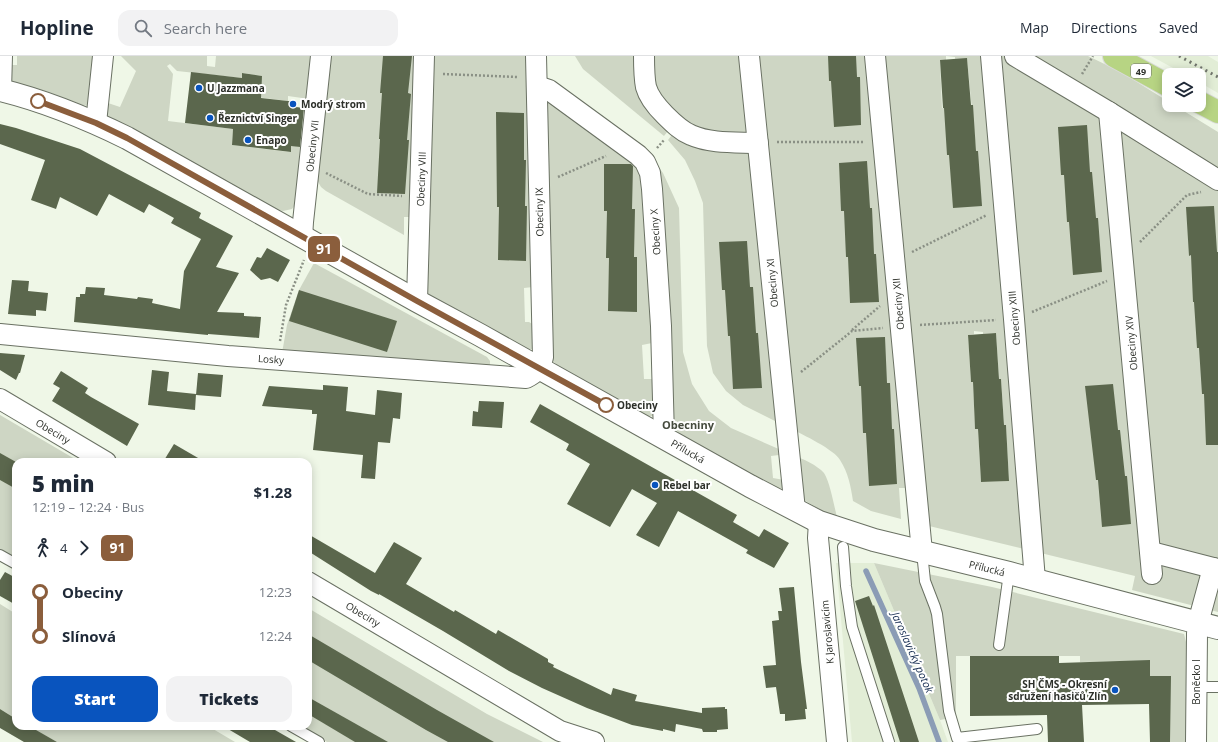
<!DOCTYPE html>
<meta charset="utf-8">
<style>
body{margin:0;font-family:"Open Sans",sans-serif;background:#f2f2f3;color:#1f2937;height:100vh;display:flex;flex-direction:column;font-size:15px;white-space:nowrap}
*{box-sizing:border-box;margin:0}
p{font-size:13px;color:#747a83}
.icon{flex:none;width:22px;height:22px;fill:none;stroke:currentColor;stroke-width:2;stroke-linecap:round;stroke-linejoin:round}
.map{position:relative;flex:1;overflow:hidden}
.details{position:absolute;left:12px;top:402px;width:300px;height:272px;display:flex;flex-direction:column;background:#fff;border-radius:12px;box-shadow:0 2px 10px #0003}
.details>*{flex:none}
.badge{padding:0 8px;border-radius:6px;font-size:14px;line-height:26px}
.tools{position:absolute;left:1162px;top:12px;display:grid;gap:8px}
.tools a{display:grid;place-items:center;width:44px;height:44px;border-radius:8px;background:#fff;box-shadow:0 2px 10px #0003;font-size:20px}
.map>.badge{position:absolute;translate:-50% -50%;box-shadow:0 0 0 2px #fff}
.legs{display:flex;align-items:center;gap:6px;height:44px;padding:0 20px;font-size:13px}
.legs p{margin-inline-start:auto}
.headline{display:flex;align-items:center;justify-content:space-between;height:68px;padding:0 20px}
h1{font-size:22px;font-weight:800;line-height:30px}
.button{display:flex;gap:8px;margin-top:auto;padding:8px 20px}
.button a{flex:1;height:46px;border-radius:12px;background:#0954be;color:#fff;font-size:16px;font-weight:800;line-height:46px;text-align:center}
.button a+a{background:#f2f2f3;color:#1f2937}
ul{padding:0 20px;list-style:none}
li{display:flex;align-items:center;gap:14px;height:44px;font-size:15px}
li i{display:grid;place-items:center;width:6px;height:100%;margin:0 5px;background:currentColor}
li i::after{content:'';width:10px;height:10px;margin:-5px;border:3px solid;border-radius:50%;background:#fff}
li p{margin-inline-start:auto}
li:first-child i{background:linear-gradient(#0000 50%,currentColor 0)}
li:last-child i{background:linear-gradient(currentColor 50%,#0000 0)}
header{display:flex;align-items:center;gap:24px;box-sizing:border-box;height:56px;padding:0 20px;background:#fff;border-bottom:1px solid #e0e1e3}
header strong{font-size:19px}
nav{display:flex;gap:22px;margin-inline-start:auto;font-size:14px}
.search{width:280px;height:36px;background:#f2f2f3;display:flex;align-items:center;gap:10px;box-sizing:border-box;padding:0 14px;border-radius:12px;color:#747a83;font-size:15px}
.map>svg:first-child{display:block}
.built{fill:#e2edd6}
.green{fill:#ced6c4;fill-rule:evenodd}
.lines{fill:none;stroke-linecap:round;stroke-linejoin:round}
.stream{stroke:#8b9cb5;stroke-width:5.5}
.building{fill:#5b674d}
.service-casing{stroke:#6a7163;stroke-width:12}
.minor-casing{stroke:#6a7163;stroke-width:22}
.tertiary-casing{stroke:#6a7163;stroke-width:24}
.primary-casing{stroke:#d9dad9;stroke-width:24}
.path{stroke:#8a9085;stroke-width:2.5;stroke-dasharray:2 2;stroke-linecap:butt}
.service{stroke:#fff;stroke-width:10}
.minor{stroke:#fff;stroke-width:20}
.tertiary{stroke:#fff;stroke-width:22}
.primary{stroke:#b7d483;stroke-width:22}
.rail{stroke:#72766d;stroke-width:3;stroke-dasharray:2 4;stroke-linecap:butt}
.line-1-casing{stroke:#fff;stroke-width:9}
.line-1{stroke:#8b5e3c;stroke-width:6}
.poi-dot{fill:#0954be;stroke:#fff;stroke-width:1.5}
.stop-1-dot{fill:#fff;stroke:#8b5e3c;stroke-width:2}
.labels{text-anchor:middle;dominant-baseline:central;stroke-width:4;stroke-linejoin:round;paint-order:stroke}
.shield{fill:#fff;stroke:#6c6e6a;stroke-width:1}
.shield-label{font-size:9px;font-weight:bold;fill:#2d302a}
.poi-label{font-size:10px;font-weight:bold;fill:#2d302a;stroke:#fff;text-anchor:start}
.street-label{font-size:10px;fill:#2d302a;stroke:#fff}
.stop-label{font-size:10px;font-weight:bold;fill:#2d302a;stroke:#fff;text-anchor:start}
.neighbourhood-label{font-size:11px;font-weight:bold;fill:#454b3e;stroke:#fff}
.water-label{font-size:11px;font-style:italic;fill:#162d51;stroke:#fff}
</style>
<header>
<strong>Hopline</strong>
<div class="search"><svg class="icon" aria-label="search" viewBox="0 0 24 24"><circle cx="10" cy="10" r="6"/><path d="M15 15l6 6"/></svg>Search here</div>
<nav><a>Map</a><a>Directions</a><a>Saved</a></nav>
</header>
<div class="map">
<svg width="1218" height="686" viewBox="0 0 1218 686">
<rect width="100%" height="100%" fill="#eff7e7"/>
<g class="built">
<polygon points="1151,0 1208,0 1218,6 1218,37 1199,26 1199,19 1186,19"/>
<polygon points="836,507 874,507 940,664 948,686 852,686"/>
</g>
<g class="green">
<polygon points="17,0 97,0 89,50 82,49 48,36 7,24 10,9 17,9"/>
<polygon points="121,0 207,0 207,10 215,11 216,0 312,0 305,52 301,52 302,42 288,40 288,45 256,41 258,22 262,22 262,20 243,17 242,22 177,15 170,8 167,10 173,18 168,65 233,73 232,89 290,96 291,89 300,91 296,144 295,149 292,153 283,155 278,154 105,59 102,45 120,51 136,15"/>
<polygon points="325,0 419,0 411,161 404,161 404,179 326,135 321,131 316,122"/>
<polygon points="430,0 531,0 533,231 524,232 525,266 529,266 534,269 536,293 528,293 430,239 426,235"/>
<polygon points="575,0 639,0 671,71 664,80 583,13"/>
<polygon points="648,0 744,0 749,73 746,77 697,77 661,49"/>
<path d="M752,0H868L906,432H899L901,463L871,455L853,445C851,431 848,416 840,404C835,394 802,378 791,373Z"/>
<path d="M879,0H1088L1121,16L1169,46V49H1174L1218,76V556L1132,534L1135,520L925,469ZM946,0L955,1V3H967L976,95L944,52H942L940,4H946ZM974,275L983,276V278L996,277L999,323H1001L1004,369H1006L1009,425L981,426L978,373L975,372L973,326H971L968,279L974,278Z"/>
<polygon points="550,45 630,99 647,126 652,287 642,289 644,323 652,323 655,324 656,360 648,360 557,309 550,302 547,46"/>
<polygon points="675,75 736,89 751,98 781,368 743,349 726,335 713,317 707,290 703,147 695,125 685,104 668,84"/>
<polygon points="653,104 663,117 679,152 683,296 692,328 709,355 731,372 781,394 779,399 771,400 773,422 784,424 784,432 778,433 680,378 672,369"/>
<polygon points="314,207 487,301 490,305 490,310 282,297 287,269 299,234"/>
<polygon points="0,359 80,406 16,406 16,503 0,494"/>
<path d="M793,399C803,403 817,409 824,417C830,426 834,450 837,461L824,456L804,444Z"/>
<polygon points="874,507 992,531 1184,578 1186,586 1186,686 1170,686 1170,621 1150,621 1149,605 1080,606 1080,600 956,600 956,661 940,664"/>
<polygon points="0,548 16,558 16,663 0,653"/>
<polygon points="308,552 487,658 543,686 327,686 300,670 308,670"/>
<polygon points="27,670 208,670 235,686 57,686"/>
</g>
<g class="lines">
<polyline class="stream" points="866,515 919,632 939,686"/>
</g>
<g class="building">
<polygon points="383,0 412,0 408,37 411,38 407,84 409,84 405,138 377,137 380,83 379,83 382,37 380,37"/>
<polygon points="828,0 856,0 857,21 860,21 861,69 834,71 831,25 829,25"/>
<polygon points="967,2 971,49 973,49 976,95 978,95 982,150 953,152 949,99 947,99 944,52 943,52 940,4"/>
<polygon points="191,16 242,22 242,17 262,20 261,42 297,46 296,51 304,52 300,91 291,90 291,96 232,89 233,73 185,67"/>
<polygon points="496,56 524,57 524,104 526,104 525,150 527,150 526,205 498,204 499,151 497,151"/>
<polygon points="0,68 16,72 80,93 201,157 199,162 233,180 216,211 239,217 217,256 244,257 244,260 261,261 259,282 208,278 208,279 74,266 76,241 80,241 80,238 85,238 86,231 105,232 104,239 137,243 138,241 153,243 152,247 180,253 184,215 201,183 171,167 174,162 149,148 144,157 109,138 97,160 60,141 56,153 31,144 45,104 0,88"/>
<polygon points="1087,69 1090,116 1092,116 1096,162 1098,162 1102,216 1073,219 1069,166 1067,166 1064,119 1061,119 1058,71"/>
<polygon points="867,105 870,152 872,152 874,198 876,198 879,246 850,247 848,201 846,201 844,155 841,155 839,107"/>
<polygon points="604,108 631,108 633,110 632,153 635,153 634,201 637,201 637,256 608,255 609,202 606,202 607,155 604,155"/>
<polygon points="1214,150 1217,196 1218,196 1218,389 1206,389 1204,338 1202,338 1199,292 1197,292 1194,246 1193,246 1191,199 1189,200 1186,151"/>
<polygon points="747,185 750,231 753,231 756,277 758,277 762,332 733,333 730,280 728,280 725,234 722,234 719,186"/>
<polygon points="267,192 290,204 278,226 270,222 261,224 250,214 257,201 261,202"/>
<polygon points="12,224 29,225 28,235 48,237 46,255 36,254 36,260 8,258"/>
<polygon points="299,234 397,265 387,296 289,265"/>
<polygon points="996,277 999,323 1001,323 1004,369 1006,369 1009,425 981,426 978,373 975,373 973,326 971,326 968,279"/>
<polygon points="885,281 887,327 890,327 892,373 894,373 897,428 869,430 866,377 863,377 861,330 859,330 856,282"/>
<polygon points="0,297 25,299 20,317 19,317 16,324 0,314"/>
<polygon points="152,314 169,316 167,335 196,338 195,354 148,349"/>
<polygon points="61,315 88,332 85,337 91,341 139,368 127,390 52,345 60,332 53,328"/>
<polygon points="198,317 223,319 221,341 196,339"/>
<polygon points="1113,328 1118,374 1120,374 1125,420 1127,420 1131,468 1102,471 1098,424 1096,424 1085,330"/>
<polygon points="323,329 348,331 346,355 375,359 377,334 402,337 400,363 393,362 390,387 378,386 375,423 361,422 363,399 313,394 317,358 312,358 312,354 262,350 269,330 323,334"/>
<polygon points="479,345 504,346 502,372 472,370 473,355 478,356"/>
<polygon points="540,348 737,459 733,466 759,481 764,473 789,487 774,512 746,497 748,494 678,455 659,491 636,479 657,447 632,433 610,471 567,448 590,408 566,394 569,388 530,366"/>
<polygon points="174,388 205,406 163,406"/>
<polygon points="0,397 16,406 16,433 0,424"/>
<polygon points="308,478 375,517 394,486 422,502 406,528 454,556 455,554 496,578 498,574 548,603 548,606 554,609 553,611 611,639 613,632 637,639 635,645 702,657 702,652 725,651 725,653 727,653 728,673 717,674 717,676 703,676 702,673 676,668 675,676 663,673 663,675 632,669 587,652 542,632 509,615 443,575 379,538 379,539 371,535 308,495"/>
<polygon points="5,516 16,522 16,549 0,540 0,524"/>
<polygon points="794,531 801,606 807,653 805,653 806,663 785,665 785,658 780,658 776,631 766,632 763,610 776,609 772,565 779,564 778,555 782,555 779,532"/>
<polygon points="869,540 873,550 874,549 919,686 900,686 855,545"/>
<polygon points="308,578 437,654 494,686 448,686 426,674 308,604"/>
<polygon points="970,600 1059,600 1059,607 1150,604 1150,620 1171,620 1170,686 1150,686 1149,648 1082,649 1084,686 1048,686 1047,659 970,660"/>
<polygon points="308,641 388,686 355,686 308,658"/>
<polygon points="0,653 16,663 16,670 29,670 57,686 24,686 0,672"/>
<polygon points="223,670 268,670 296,686 250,686"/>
</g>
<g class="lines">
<g class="service-casing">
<g id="service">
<polyline points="843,491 846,530 852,571 889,686"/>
<polyline points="922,496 925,525 935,551 937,558 949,655 957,682 1037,673"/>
<polyline points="0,499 16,508"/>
<polyline points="999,589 1009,517"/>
<polyline points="1196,631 1218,631"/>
<polyline points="291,670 319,686"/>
</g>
</g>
<g class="minor-casing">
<g id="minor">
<path d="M644,0C644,10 644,21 646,31C649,42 657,51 665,59C673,67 681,75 691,79C711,88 737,86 758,87"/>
<polyline points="749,0 795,454"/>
<polyline points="875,0 922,496"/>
<polyline points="991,0 1014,263 1035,524"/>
<polyline points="1015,0 1109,56 1218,124"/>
<polyline points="537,30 549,34 638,99 645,106 650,117 652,133 661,270 664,381"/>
<polyline points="1,34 2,0"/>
<polyline points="1109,56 1152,518"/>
<polyline points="96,67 103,0"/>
<polyline points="302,181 303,166 321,0"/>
<polyline points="417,245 424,0"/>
<path d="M0,278L228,300L526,322C536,317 541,312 543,301L536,0"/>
<polyline points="0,343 106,406"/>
<polyline points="819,466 818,482 837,686"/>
<polyline points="1151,496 1213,512"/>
<polyline points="308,526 560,675 594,686"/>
<polyline points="1196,686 1197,578 1198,567 1213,512 1218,513"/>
</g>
</g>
<g class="tertiary-casing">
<path id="tertiary" d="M0,34C45,45 86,62 127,82L417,245L480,279L750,430L819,466L874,484L1009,517L1218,572"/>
</g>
<g class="primary-casing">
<g id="primary">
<polyline points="1114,0 1169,30"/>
<polyline points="1199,46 1218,56"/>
</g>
</g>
<g class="path">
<polyline points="443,18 518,21"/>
<polyline points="1082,18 1093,0"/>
<polyline points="777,86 864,86"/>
<polyline points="657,92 664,84"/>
<polyline points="326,117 368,138 402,140"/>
<polyline points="558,121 606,100"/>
<polyline points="1140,186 1187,139 1201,136"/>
<polyline points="912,196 987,159"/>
<polyline points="1032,256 1107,225"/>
<polyline points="920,269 996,264"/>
<polyline points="852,274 880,250"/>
<polyline points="280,285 286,249 304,204"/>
<polyline points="801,316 852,275 883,272"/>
</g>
<use href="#service" class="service"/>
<use href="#minor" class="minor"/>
<use href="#tertiary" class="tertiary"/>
<use href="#primary" class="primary"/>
<polyline class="rail" points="1179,0 1218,21"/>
</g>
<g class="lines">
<g class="line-1-casing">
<polyline id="line-1" points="38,45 96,67 127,82 417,245 606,349"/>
</g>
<use href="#line-1" class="line-1"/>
</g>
<g class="poi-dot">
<circle cx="199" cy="32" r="4"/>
<circle cx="293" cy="48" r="4"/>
<circle cx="210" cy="62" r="4"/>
<circle cx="248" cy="84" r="4"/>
<circle cx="655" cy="429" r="4"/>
<circle cx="1115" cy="634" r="4"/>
</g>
<g class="stop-1-dot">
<circle cx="38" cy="45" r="7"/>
<circle cx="606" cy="349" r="7"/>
</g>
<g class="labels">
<rect class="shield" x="1131" y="8" width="20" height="14" rx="3"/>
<g class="shield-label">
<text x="1141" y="15">49</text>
</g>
<g class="poi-label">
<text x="207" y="32">U Jazzmana</text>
<text x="301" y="48">Modrý strom</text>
<text x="218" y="62">Řeznictví Singer</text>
<text x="256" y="84">Enapo</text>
<text x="663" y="429">Rebel bar</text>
<text x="1107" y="628" text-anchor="end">SH ČMS - Okresní<tspan x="1107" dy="12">sdružení hasičů Zlín</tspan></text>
</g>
<g class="street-label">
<text transform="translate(312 90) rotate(-84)">Obeciny VII</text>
<text transform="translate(421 123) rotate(-88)">Obeciny VIII</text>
<text transform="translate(539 156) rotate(-91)">Obeciny IX</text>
<text transform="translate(655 176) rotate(-94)">Obeciny X</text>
<text transform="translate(772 227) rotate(-95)">Obeciny XI</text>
<text transform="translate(898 248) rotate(-95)">Obeciny XII</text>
<text transform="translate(1014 262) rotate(-95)">Obeciny XIII</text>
<text transform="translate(1131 287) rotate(-95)">Obeciny XIV</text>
<text transform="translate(271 303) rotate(4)">Losky</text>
<text transform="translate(53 375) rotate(31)">Obeciny</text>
<text transform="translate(688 395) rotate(30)">Přílucká</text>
<text transform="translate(987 512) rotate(14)">Přílucká</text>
<text transform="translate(363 558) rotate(31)">Obeciny</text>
<text transform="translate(827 576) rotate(-95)">K Jaroslavicím</text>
<text transform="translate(1196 626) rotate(-90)">Boněcko I</text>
</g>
<g class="stop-label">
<text x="617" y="349">Obeciny</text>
</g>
<g class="neighbourhood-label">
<text x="688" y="368">Obecniny</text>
</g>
<g class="water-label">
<text transform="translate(913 596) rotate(66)">Jaroslavický potok</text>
</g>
</g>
</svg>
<div class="tools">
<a><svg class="icon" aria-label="layers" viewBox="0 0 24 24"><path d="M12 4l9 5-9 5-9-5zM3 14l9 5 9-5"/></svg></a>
</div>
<b class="badge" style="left:324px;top:193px;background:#8b5e3c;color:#fff">91</b>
<section class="details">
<div class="headline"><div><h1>5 min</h1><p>12:19 – 12:24 · Bus</p></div><b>$1.28</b></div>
<div class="legs"><svg class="icon" aria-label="walk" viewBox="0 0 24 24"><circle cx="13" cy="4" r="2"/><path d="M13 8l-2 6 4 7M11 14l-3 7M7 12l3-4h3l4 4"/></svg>4<svg class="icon" aria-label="forward" viewBox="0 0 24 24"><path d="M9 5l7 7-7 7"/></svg><b class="badge" style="background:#8b5e3c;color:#fff">91</b></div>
<ul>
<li><i style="color:#8b5e3c"></i><b>Obeciny</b><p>12:23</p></li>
<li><i style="color:#8b5e3c"></i><b>Slínová</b><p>12:24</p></li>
</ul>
<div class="button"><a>Start</a><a>Tickets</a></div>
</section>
</div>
